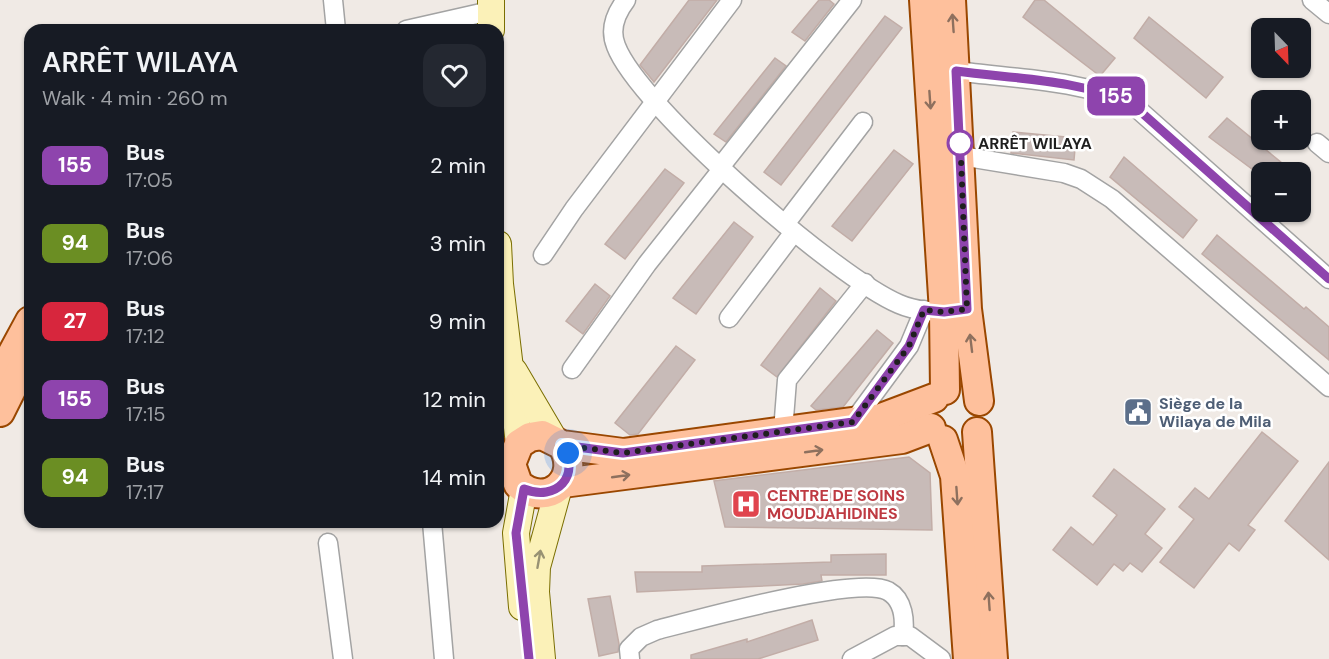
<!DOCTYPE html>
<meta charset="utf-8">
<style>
body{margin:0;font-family:"DM Sans",sans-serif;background:#242831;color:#f1f3f6;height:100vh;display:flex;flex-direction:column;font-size:22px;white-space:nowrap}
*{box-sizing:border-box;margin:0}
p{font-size:20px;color:#9ea1a6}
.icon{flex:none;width:33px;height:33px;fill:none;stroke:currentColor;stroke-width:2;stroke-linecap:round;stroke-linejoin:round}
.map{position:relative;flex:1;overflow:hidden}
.side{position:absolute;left:24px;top:24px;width:480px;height:504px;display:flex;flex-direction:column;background:#171b24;border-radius:18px;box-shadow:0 2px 4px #0004}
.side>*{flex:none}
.badge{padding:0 12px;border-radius:9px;font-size:21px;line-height:39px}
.needle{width:39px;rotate:157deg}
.controls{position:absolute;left:1251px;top:18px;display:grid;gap:12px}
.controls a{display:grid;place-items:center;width:60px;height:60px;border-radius:12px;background:#171b24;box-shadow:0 2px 4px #0004;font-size:30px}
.you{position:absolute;width:30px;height:30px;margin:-15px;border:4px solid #fff;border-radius:50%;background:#1a73e8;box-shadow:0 0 0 9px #1a73e833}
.map>.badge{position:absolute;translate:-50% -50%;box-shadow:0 0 0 3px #fff}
.round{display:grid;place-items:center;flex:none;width:63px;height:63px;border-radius:18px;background:#242831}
.head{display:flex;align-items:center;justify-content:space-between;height:102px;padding:0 18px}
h1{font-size:28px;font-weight:600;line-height:45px}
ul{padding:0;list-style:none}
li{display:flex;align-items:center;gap:18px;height:78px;padding:0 18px}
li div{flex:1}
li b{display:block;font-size:22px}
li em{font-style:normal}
li .badge{min-width:66px;font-weight:700;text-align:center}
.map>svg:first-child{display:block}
.building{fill:#c8bbb8;stroke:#c2ada7;stroke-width:1.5}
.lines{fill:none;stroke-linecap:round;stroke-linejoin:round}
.street-casing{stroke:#a3a3a3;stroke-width:21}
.secondary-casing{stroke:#7a6e02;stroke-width:28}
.primary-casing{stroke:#9a4700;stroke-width:32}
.street{stroke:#fff;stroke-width:18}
.secondary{stroke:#fbf1b8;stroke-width:26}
.primary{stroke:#fec09c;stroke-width:28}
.oneway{stroke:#8e705e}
.oneway2{stroke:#989273}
.line-casing{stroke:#fff;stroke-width:14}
.line{stroke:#8e44ad;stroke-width:9}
.walk{stroke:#1f1f1f;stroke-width:6;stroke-dasharray:0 10.8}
.stop-dot{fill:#fff;stroke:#8e44ad;stroke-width:3}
.labels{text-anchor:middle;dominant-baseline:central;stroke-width:5;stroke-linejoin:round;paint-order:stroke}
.stop-label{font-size:16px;font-weight:bold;fill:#1f1f1f;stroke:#fff;text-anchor:start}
.service-label{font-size:16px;font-weight:bold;fill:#4e5e75;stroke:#fff;text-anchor:start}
.health-label{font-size:16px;font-weight:bold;fill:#be3a42;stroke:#fff;text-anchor:start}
</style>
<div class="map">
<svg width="1329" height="659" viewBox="0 0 1329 659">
<rect width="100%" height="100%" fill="#f0eae5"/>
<g class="building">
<polygon points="689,0 717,0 654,82 640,65"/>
<polygon points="819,0 829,0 834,4 805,41 792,32"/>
<polygon points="1035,0 1044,0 1115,58 1100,76 1023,17"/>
<polygon points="885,16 902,28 781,185 764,172"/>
<polygon points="1149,17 1223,77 1206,98 1134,38"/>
<polygon points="775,58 786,66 726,142 714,134"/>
<polygon points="1227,118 1293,172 1256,172 1209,137"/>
<polygon points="1013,132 1076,138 1074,160 1011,153"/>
<polygon points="894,150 913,164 852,241 832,226"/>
<polygon points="1124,157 1197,220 1183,238 1110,177"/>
<polygon points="665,169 684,183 625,259 605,244"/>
<polygon points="734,222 753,237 696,314 673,298"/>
<polygon points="1217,235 1304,309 1306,307 1329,327 1329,360 1202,254"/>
<polygon points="595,284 610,296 583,334 566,321"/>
<polygon points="820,288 836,301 777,377 761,365"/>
<polygon points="877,330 893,343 843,407 816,410 811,406"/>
<polygon points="676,346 695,360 638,434 630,435 615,423"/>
<polygon points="1262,432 1298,461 1248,525 1255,530 1239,551 1229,543 1194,588 1160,562 1194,519 1179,507 1195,488 1209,499"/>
<polygon points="909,457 930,473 932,530 725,527 714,481"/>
<polygon points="1329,462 1329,560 1285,521"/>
<polygon points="1114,469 1165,509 1145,534 1162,548 1142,572 1130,563 1123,571 1114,564 1097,585 1053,550 1071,527 1093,545 1117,515 1093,496"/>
<polygon points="886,554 886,575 821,575 822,581 803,584 637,592 635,572 702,572 702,566 831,562 831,555"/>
<polygon points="610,596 619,644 618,652 599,656 588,599"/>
<polygon points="812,620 818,640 758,659 691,659 691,655 747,639 747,642"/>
</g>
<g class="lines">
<g class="street-casing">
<g id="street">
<polyline points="333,0 336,30"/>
<path d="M626,0C616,13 609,29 616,46C639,107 837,278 899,304C915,311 936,313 953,310"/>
<polyline points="1312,0 1329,14"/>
<polyline points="406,30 490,11"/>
<path d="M956,71C1014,79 1078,79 1132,104L1329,279"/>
<polyline points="1317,143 1329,153"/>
<polyline points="961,156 1064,173 1081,179 1112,199 1329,387"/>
<polyline points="721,166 852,0"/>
<polyline points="785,224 863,122"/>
<polyline points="543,255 574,209 732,0"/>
<polyline points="729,318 794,232"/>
<polyline points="572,369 647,264 723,168"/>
<polyline points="853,422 909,346 924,310"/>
<polyline points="783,431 787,380 865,283"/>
<polyline points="432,522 444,659"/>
<polyline points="328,543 343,659"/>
<path d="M630,659L629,649L641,637L657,630C696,620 857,575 888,591C904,600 905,621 903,636"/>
<polyline points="852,659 895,636 910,636 941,659"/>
</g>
</g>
<g class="secondary-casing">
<g id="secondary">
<polyline points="491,0 491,30"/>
<polyline points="498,244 500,284 519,444"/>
<polyline points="514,371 554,439"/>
<polyline points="522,607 516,533 524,489"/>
<polyline points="542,659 536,592 537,567 559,487"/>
</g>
</g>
<g class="primary-casing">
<g id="primary">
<polyline points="924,0 944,312 945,390"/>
<polyline points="951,0 967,309 979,401"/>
<polyline points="4,369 30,321"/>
<polyline points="0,412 30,352"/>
<polyline points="977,432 993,659"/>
<polyline points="943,440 955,476 968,659"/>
<path d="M562,445C583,478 547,510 518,484L511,464L519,444L530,437L542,435L562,445L623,453L881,418L934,398"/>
<polyline points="563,483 902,439 931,428"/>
</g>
</g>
<use href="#street" class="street"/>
<use href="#secondary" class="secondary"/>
<use href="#primary" class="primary"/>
</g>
<defs><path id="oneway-shaft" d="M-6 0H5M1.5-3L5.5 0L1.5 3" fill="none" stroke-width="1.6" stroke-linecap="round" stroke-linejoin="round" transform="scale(1.5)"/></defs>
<g class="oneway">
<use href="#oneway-shaft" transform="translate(953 23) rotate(-94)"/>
<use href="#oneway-shaft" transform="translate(930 100) rotate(86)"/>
<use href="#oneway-shaft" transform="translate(971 343) rotate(-97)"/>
<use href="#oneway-shaft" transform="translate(814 451) rotate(-8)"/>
<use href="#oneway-shaft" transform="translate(621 476) rotate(-8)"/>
<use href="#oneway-shaft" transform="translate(957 496) rotate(86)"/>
<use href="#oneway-shaft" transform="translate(989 601) rotate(-94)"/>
</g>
<use class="oneway2" href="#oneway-shaft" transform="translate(539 559) rotate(-80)"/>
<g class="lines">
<g class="line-casing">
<path id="line" d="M529,659L516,533L524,489C556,502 582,476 562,445L623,453L853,422L909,346L924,310L944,312L967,309L956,71C1015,79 1078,79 1132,104L1329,279"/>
</g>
<use href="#line" class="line"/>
<polyline class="walk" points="568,453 562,445 623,453 853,422 909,346 924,310 944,312 967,309 960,134 960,143"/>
</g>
<defs>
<g id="civic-square" transform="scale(1.5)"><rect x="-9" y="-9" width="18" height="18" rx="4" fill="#5c6f8a" stroke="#fff"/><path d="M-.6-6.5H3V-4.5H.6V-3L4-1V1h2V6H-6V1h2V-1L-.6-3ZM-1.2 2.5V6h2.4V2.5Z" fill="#fff"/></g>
<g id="hospital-square" transform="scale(1.5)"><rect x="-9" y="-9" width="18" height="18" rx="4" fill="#e0444e" stroke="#fff"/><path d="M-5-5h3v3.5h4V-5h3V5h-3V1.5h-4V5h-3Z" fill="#fff"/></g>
</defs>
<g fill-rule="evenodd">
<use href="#civic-square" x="1138" y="412"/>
<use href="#hospital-square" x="746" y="504"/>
</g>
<circle class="stop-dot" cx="960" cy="143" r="12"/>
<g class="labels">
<g class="stop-label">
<text x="978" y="143">ARRÊT WILAYA</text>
</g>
<g class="service-label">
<text x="1159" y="403">Siège de la<tspan x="1159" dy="18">Wilaya de Mila</tspan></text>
</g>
<g class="health-label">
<text x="767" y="495">CENTRE DE SOINS<tspan x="767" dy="18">MOUDJAHIDINES</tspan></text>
</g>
</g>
</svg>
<div class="controls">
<a><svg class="needle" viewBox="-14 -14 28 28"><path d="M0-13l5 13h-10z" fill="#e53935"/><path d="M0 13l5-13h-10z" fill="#9ea1a6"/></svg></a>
<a>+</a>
<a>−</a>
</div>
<div class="you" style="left:568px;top:453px"></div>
<b class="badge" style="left:1116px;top:96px;background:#8e44ad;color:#fff">155</b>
<section class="side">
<div class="head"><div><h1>ARRÊT WILAYA</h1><p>Walk · 4 min · 260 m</p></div><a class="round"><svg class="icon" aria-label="heart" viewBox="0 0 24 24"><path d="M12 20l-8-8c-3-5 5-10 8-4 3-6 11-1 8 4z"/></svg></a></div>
<ul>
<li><span class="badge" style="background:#8e44ad;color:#fff">155</span><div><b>Bus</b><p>17:05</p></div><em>2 min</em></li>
<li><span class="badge" style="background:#6b8e23;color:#fff">94</span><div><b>Bus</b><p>17:06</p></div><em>3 min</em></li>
<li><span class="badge" style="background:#d7263d;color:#fff">27</span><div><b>Bus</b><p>17:12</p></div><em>9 min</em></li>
<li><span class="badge" style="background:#8e44ad;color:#fff">155</span><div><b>Bus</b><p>17:15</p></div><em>12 min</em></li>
<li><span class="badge" style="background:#6b8e23;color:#fff">94</span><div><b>Bus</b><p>17:17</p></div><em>14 min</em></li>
</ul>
</section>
</div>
